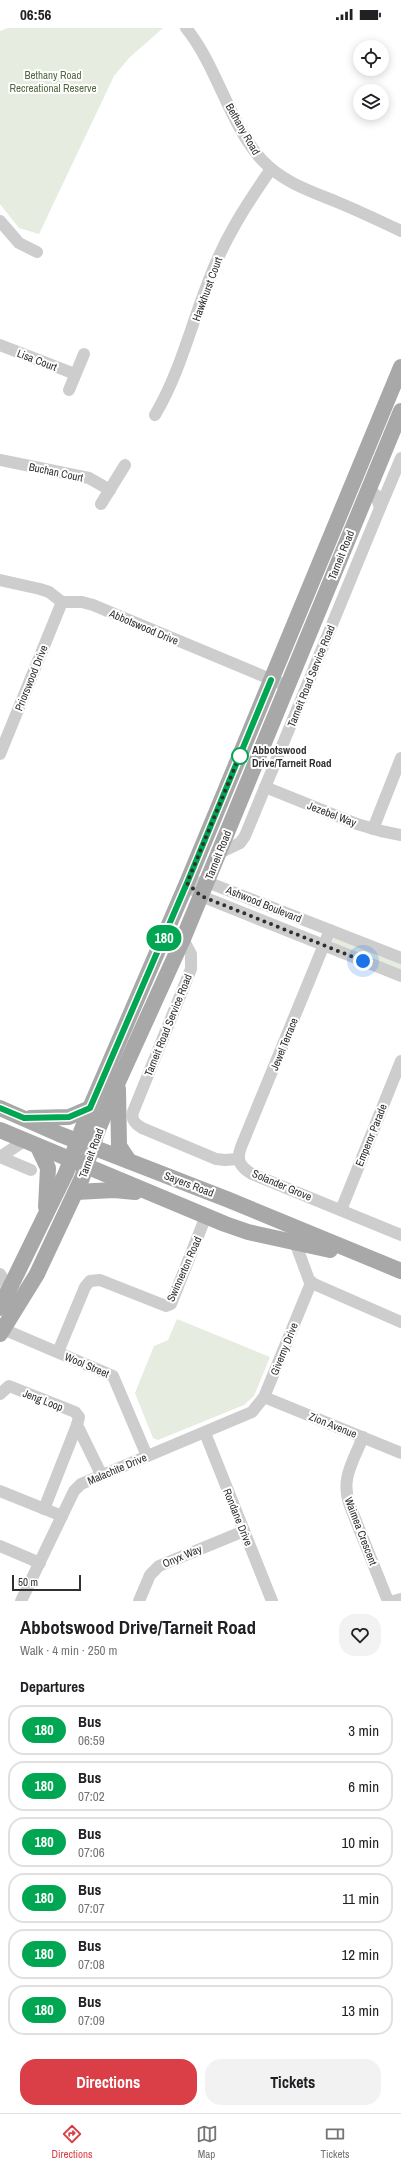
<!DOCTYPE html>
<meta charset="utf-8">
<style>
body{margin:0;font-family:"Archivo Narrow",sans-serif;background:#f2f2f2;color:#202124;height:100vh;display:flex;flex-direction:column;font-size:15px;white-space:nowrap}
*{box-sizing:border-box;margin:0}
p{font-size:13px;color:#757577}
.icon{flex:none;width:22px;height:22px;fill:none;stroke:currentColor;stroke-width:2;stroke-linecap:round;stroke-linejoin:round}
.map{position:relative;height:1573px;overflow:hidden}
.panel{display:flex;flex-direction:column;background:#fff;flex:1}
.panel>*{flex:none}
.badge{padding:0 8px;border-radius:13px;font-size:14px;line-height:26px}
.fabs{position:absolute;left:353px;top:12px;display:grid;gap:8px}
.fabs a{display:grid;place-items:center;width:36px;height:36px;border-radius:50%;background:#fff;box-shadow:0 2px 10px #0003;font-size:20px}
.scale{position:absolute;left:12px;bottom:10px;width:69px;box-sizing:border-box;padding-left:4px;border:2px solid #303030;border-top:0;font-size:11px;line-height:14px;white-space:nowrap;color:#303030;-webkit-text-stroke:3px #fff;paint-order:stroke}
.you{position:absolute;width:20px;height:20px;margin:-10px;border:3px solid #fff;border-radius:50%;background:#1a73e8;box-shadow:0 0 0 6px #1a73e833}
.map>.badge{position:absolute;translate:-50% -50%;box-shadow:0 0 0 2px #fff}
h2{padding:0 20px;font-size:15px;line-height:36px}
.round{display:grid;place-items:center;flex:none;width:42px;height:42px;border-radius:16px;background:#f2f2f2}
.headline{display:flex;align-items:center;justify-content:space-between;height:68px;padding:0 20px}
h1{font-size:19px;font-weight:700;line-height:30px}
.primary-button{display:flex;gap:8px;margin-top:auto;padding:8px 20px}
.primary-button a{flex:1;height:46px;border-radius:16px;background:#da3f47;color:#fff;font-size:16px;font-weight:700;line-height:46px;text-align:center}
.primary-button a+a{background:#f2f2f2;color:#202124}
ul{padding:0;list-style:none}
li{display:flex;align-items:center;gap:12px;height:50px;margin:0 8px 6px;padding:0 12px;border:2px solid #e0e0e0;border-radius:16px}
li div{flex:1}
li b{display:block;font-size:15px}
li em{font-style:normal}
li .badge{min-width:44px;font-weight:700;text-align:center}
.status{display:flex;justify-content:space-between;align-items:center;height:28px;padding:0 20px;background:#fff;direction:ltr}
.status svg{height:11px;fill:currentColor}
.tab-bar{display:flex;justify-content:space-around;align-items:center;height:56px;border-top:1px solid #e0e0e0;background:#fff;font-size:11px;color:#757577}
.tab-bar a{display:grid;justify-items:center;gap:2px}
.tab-bar .selected{color:#da3f47}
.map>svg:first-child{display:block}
.green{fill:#e6ecdf}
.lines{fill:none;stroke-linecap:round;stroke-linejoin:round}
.minor{stroke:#cdcdcd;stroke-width:12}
.major{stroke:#a8a8a8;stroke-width:16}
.line-casing{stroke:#fff;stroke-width:9}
.line{stroke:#00a651;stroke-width:6}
.walk{stroke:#303030;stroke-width:4;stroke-dasharray:0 7.2}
.stop-dot{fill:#fff;stroke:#00a651;stroke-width:2}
.labels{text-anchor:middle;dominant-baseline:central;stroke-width:4;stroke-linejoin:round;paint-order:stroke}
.park-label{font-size:11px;fill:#526940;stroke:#fff}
.street-label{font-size:11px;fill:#303030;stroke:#fff}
.stop-label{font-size:11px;font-weight:bold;fill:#303030;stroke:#fff;text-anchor:start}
</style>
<div class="status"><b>06:56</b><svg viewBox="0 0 49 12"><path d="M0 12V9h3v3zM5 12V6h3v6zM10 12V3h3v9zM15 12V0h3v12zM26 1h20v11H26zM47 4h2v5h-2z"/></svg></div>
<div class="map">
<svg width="401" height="1573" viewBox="0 0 401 1573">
<rect width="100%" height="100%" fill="#fff"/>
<g class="green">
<polygon points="8,0 163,0 129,30 114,48 39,206 19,200 0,176 0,3"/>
<polygon points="334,910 401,934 401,944 332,914"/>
<polygon points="177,1291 270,1329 254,1368 244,1377 158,1412 153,1410 135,1365 154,1318 168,1312"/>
</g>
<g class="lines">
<g class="minor">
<path d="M186,0C217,38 229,95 261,131C282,154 310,163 337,174C359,183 380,193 401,203"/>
<polyline points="0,193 19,215 37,224"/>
<polyline points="0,317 75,346"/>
<polyline points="69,362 84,326"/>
<path d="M155,387C180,345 191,297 209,252C224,211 246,177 271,141"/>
<polyline points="0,432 89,450 110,462"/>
<polyline points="101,476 125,437"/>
<polyline points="380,480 401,430"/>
<polyline points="0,552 40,561 49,564 62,574 82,574 93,577 287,658"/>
<polyline points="0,726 62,574"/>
<polyline points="265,759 357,796 381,803 401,807"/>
<polyline points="373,801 401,730"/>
<polyline points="219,825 240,815 245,808 380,480 376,467 368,461"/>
<polyline points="187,855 207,854 401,930"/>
<polyline points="195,863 201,868 401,948"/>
<path d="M330,902L241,1119C236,1132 240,1139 252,1146L401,1207"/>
<path d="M183,911L191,926V941L133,1084C131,1092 135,1096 142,1100L216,1131L225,1132L238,1131"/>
<polyline points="0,1129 31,1142"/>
<polyline points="0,1129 24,1113"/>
<polyline points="341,1182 401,1033"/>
<polyline points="295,1214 309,1252 314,1256 401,1294"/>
<polyline points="0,1246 9,1261 4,1264"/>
<polyline points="3,1301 113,1348 147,1428"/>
<polyline points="58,1324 85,1259 90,1253 100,1252 166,1278 171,1276 206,1188"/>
<polyline points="0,1366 9,1358 75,1384 79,1389 77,1397 101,1446"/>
<polyline points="264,1369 401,1425"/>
<polyline points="205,1405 272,1573"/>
<path d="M363,1409C353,1434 340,1451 350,1478L388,1573"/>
<polyline points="0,1463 62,1488"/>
<polyline points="44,1481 77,1397"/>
<polyline points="0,1518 40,1535"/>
<polyline points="21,1573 74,1463 81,1456 252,1384 264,1369 311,1255"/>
<polyline points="139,1573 150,1547 159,1538 244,1503"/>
<polyline points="394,1573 401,1571"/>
</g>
<g class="major">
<polyline points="118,1061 119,1118 129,1133"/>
<polyline points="0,1080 59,1106 229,1172 401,1243"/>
<polyline points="30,1090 69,1089 90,1080"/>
<polyline points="0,1102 225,1196 248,1204 330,1222"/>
<polyline points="38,1119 48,1140 46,1179"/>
<polyline points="76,1164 114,1162 135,1164"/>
<polyline points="0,1280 66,1145 90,1080 187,855 401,339"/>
<polyline points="0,1306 37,1246 82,1150 97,1104 118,1054 183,911 401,383"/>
</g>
</g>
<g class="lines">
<g class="line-casing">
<polyline id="line" points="0,1080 24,1090 69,1089 90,1080 187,855 271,652"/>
</g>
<use href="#line" class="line"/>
<polyline class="walk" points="240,728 242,722 187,855 201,868 363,933"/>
</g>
<circle class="stop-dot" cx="240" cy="728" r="8"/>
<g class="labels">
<g class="park-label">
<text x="53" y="47">Bethany Road<tspan x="53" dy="13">Recreational Reserve</tspan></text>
</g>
<g class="street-label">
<text transform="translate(243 101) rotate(60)">Bethany Road</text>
<text transform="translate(207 261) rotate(-70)">Hawkhurst Court</text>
<text transform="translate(37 332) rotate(21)">Lisa Court</text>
<text transform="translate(56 444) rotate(12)">Buchan Court</text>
<text transform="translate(341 527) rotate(-68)">Tarneit Road</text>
<text transform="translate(144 599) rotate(23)">Abbotswood Drive</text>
<text transform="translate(311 648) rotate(-68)">Tarneit Road Service Road</text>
<text transform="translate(31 650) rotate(-68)">Priorswood Drive</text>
<text transform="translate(332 786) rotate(21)">Jezebel Way</text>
<text transform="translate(218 827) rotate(-68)">Tarneit Road</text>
<text transform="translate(264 876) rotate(22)">Ashwood Boulevard</text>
<text transform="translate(168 997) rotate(-68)">Tarneit Road Service Road</text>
<text transform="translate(284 1016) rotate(-68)">Jewel Terrace</text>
<text transform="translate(371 1107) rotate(-68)">Emperor Parade</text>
<text transform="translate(91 1125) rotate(-70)">Tarneit Road</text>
<text transform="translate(189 1156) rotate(21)">Sayers Road</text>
<text transform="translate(282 1157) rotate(23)">Solander Grove</text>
<text transform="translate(184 1241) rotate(-66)">Swinnerton Road</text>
<text transform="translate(284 1321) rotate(-68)">Giverny Drive</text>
<text transform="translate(87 1337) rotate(23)">Wool Street</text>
<text transform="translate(43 1372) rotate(21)">Jeng Loop</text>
<text transform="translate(333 1397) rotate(22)">Zion Avenue</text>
<text transform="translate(117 1441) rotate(-23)">Malachite Drive</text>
<text transform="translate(238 1489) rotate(68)">Rondane Drive</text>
<text transform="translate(361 1503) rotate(69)">Waimea Crescent</text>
<text transform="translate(182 1528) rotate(-23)">Onyx Way</text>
</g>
<g class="stop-label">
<text x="252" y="722">Abbotswood<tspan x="252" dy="13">Drive/Tarneit Road</tspan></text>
</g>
</g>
</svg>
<div class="fabs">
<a><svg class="icon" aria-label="locate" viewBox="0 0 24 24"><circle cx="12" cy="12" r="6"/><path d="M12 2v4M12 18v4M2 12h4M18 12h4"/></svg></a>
<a><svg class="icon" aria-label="layers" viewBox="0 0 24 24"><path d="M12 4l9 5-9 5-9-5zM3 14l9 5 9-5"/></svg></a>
</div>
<div class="scale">50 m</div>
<div class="you" style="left:363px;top:933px"></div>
<b class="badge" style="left:164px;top:910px;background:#00a651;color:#fff">180</b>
</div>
<section class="panel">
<div class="headline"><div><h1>Abbotswood Drive/Tarneit Road</h1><p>Walk · 4 min · 250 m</p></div><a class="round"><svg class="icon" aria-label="heart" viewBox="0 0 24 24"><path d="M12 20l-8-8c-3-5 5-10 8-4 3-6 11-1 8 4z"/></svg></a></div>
<h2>Departures</h2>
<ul>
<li><span class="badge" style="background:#00a651;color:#fff">180</span><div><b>Bus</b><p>06:59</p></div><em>3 min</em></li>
<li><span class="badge" style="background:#00a651;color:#fff">180</span><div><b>Bus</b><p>07:02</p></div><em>6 min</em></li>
<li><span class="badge" style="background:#00a651;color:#fff">180</span><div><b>Bus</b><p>07:06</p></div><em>10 min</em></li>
<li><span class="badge" style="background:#00a651;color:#fff">180</span><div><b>Bus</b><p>07:07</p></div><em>11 min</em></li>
<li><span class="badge" style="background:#00a651;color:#fff">180</span><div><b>Bus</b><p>07:08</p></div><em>12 min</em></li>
<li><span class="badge" style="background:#00a651;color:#fff">180</span><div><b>Bus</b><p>07:09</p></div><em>13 min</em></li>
</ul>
<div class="primary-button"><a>Directions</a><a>Tickets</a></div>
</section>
<nav class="tab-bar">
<a class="selected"><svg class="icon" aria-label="directions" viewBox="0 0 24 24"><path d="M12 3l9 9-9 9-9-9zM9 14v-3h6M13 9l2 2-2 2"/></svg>Directions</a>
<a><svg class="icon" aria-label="map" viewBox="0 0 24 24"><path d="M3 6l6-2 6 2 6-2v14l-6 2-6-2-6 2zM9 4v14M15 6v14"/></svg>Map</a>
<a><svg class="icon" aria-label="tickets" viewBox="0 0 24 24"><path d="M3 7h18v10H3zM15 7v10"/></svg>Tickets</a>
</nav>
